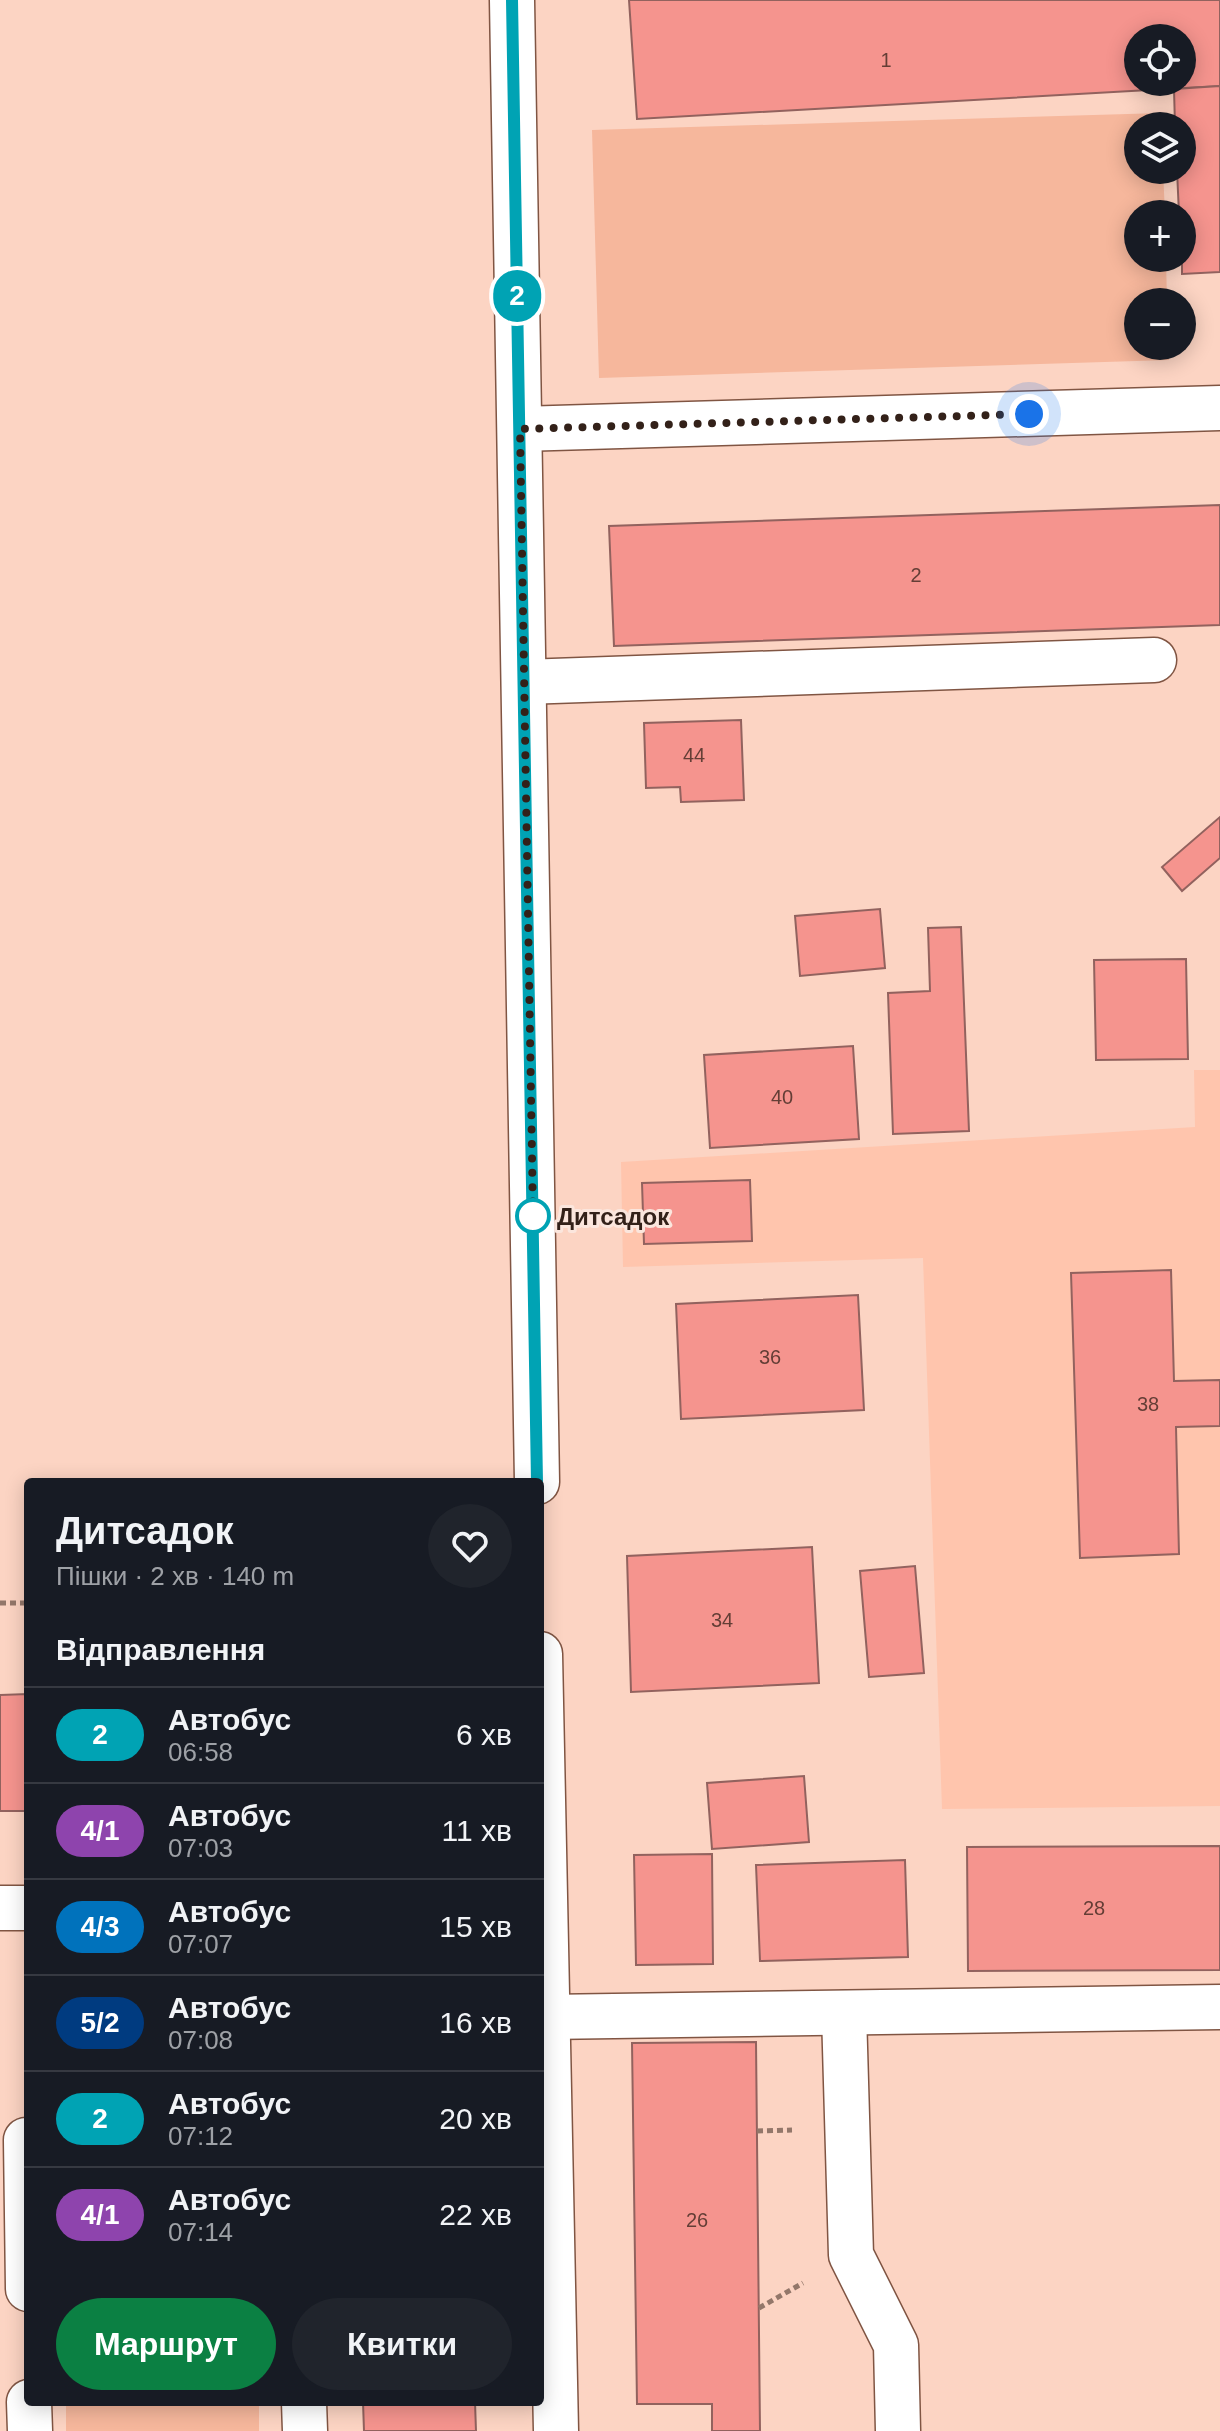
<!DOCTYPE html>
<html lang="uk">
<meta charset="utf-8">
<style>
body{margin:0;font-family:Helvetica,sans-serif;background:#20242c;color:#f1f3f6;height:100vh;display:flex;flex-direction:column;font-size:30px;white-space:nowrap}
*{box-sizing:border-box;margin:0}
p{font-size:26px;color:#9ea1a6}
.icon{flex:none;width:44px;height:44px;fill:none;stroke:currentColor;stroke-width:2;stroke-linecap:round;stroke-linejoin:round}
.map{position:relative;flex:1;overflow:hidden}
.drawer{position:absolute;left:24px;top:1478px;width:520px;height:928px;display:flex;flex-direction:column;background:#171b24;border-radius:8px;box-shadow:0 4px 20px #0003}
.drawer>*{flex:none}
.badge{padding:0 16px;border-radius:26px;font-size:28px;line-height:52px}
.controls{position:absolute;left:1124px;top:24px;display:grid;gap:16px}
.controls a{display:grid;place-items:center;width:72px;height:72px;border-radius:50%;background:#171b24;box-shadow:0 4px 20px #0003;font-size:40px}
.you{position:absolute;width:40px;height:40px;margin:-20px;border:6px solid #fff;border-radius:50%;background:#1a73e8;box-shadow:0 0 0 12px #1a73e833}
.map>.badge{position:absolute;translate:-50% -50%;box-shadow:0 0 0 4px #fff}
h2{padding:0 32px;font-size:30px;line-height:72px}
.round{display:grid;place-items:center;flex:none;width:84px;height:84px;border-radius:42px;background:#20242c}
.head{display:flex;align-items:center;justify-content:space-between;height:136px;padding:0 32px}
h1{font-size:38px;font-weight:700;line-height:60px}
.action{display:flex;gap:16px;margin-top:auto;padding:16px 32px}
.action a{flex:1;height:92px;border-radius:48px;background:#0b8043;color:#fff;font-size:32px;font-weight:700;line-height:92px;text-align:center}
.action a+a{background:#20242c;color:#f1f3f6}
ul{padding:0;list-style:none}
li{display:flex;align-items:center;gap:24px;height:96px;padding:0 32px;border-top:2px solid #363941}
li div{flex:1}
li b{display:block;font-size:30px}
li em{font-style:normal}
li .badge{min-width:88px;font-weight:700;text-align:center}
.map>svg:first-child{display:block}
.built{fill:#ffc5ad}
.green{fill:#f6b79c}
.building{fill:#f5948e;stroke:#92625e;stroke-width:2;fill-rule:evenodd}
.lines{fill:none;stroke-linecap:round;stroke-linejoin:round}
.minor-casing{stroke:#805543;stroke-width:47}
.path{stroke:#93776a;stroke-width:5;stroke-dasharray:6 4;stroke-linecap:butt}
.minor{stroke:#fff;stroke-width:44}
.line-casing{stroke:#fff;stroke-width:18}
.line{stroke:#00a3b4;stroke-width:12}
.walk{stroke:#332119;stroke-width:8;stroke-dasharray:0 14.4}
.stop-dot{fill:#fff;stroke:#00a3b4;stroke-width:4}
.labels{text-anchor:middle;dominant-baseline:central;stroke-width:6;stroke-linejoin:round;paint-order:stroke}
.number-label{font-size:20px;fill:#643e36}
.stop-label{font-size:24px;font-weight:bold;fill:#332119;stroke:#fbe6dd;text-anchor:start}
</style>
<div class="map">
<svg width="1220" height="2431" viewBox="0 0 1220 2431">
<rect width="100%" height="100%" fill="#fcd4c3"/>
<polygon class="built" points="1194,1070 1220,1070 1220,1806 942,1809 923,1258 623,1267 621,1162 1195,1127"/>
<g class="green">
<polygon points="1162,113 1162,126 1138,126 1138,170 1163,170 1165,214 1138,214 1138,258 1166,258 1167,302 1138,302 1138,346 1169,346 1169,360 599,378 592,130"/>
<rect x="66" y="2402" width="193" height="29"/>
</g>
<g class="building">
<path d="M629,0H1220V86L637,119ZM1138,38H1182V82H1138Z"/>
<polygon points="1220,86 1220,272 1182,274 1182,214 1179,214 1177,170 1182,170 1182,126 1175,126 1174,89"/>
<polygon points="1220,505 1220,625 614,646 609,526"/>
<polygon points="741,720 744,800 681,802 680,787 646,788 644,723"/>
<polygon points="1220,817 1220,858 1182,891 1162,867"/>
<polygon points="880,909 885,968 800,976 795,916"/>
<polygon points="961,927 969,1131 893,1134 888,993 930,991 928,928"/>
<polygon points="1186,959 1188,1059 1096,1060 1094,960"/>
<polygon points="853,1046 859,1139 710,1148 704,1055"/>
<polygon points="750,1180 752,1241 644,1244 642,1183"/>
<polygon points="1171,1270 1174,1381 1220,1380 1220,1426 1176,1427 1179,1554 1080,1558 1071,1273"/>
<polygon points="858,1295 864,1410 681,1419 676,1304"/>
<polygon points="812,1547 819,1683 631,1692 627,1556"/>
<polygon points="915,1566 924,1673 869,1677 860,1571"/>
<polygon points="28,1694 28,1811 0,1811 0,1695"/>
<polygon points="804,1776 809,1842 712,1849 707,1783"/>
<polygon points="1220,1846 1220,1970 968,1971 967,1847"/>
<polygon points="712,1854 713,1964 636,1965 634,1855"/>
<polygon points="905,1860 908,1957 760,1961 756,1865"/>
<polygon points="756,2042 760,2431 712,2431 712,2404 637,2404 632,2043"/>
<polygon points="363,2402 475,2402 476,2431 364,2431"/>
</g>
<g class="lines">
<g class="minor-casing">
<g id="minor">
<polyline points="512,0 537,1482"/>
<polyline points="520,429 1220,408"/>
<polyline points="524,682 1154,660"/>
<polyline points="540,1654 556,2431"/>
<polyline points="0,1908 28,1908"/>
<polyline points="844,2013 851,2255 896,2345 898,2431"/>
<polyline points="547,2017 1220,2007"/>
<polyline points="26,2140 28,2289"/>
<polyline points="29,2402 30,2431"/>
<polyline points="304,2402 305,2431"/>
</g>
</g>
<g class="path">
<polyline points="0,1603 28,1603"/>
<polyline points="757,2131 792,2130"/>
<polyline points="759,2308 803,2283"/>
</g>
<use href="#minor" class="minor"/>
</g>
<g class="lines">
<g class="line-casing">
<polyline id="line" points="512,0 537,1482"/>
</g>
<use href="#line" class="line"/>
<polyline class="walk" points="533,1216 520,429 1029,414"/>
</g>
<circle class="stop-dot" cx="533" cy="1216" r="16"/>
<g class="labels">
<g class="number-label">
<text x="886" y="60">1</text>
<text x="916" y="575">2</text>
<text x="694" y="755">44</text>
<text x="782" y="1097">40</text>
<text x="770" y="1357">36</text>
<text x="1148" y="1404">38</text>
<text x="722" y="1620">34</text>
<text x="1094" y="1908">28</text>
<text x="697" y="2220">26</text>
</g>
<g class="stop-label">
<text x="557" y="1216">Дитсадок</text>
</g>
</g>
</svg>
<div class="controls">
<a><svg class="icon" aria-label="locate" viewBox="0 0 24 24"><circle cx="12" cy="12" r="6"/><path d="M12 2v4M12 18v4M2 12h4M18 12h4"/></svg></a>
<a><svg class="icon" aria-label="layers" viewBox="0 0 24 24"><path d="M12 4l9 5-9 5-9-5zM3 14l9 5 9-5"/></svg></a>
<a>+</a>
<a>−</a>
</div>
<div class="you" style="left:1029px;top:414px"></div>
<b class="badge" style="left:517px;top:296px;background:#00a3b4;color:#fff">2</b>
<section class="drawer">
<div class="head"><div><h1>Дитсадок</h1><p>Пішки · 2 хв · 140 m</p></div><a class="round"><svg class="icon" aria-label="heart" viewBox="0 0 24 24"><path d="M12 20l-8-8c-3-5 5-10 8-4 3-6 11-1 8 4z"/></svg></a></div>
<h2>Відправлення</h2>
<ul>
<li><span class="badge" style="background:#00a3b4;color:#fff">2</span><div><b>Автобус</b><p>06:58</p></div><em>6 хв</em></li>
<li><span class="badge" style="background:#8e44ad;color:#fff">4/1</span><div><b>Автобус</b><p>07:03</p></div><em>11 хв</em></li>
<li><span class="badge" style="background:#0072bc;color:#fff">4/3</span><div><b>Автобус</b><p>07:07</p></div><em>15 хв</em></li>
<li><span class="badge" style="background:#003b80;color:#fff">5/2</span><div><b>Автобус</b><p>07:08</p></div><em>16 хв</em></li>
<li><span class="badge" style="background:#00a3b4;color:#fff">2</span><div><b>Автобус</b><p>07:12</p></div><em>20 хв</em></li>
<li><span class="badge" style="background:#8e44ad;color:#fff">4/1</span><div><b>Автобус</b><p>07:14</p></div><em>22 хв</em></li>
</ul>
<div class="action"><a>Маршрут</a><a>Квитки</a></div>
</section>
</div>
